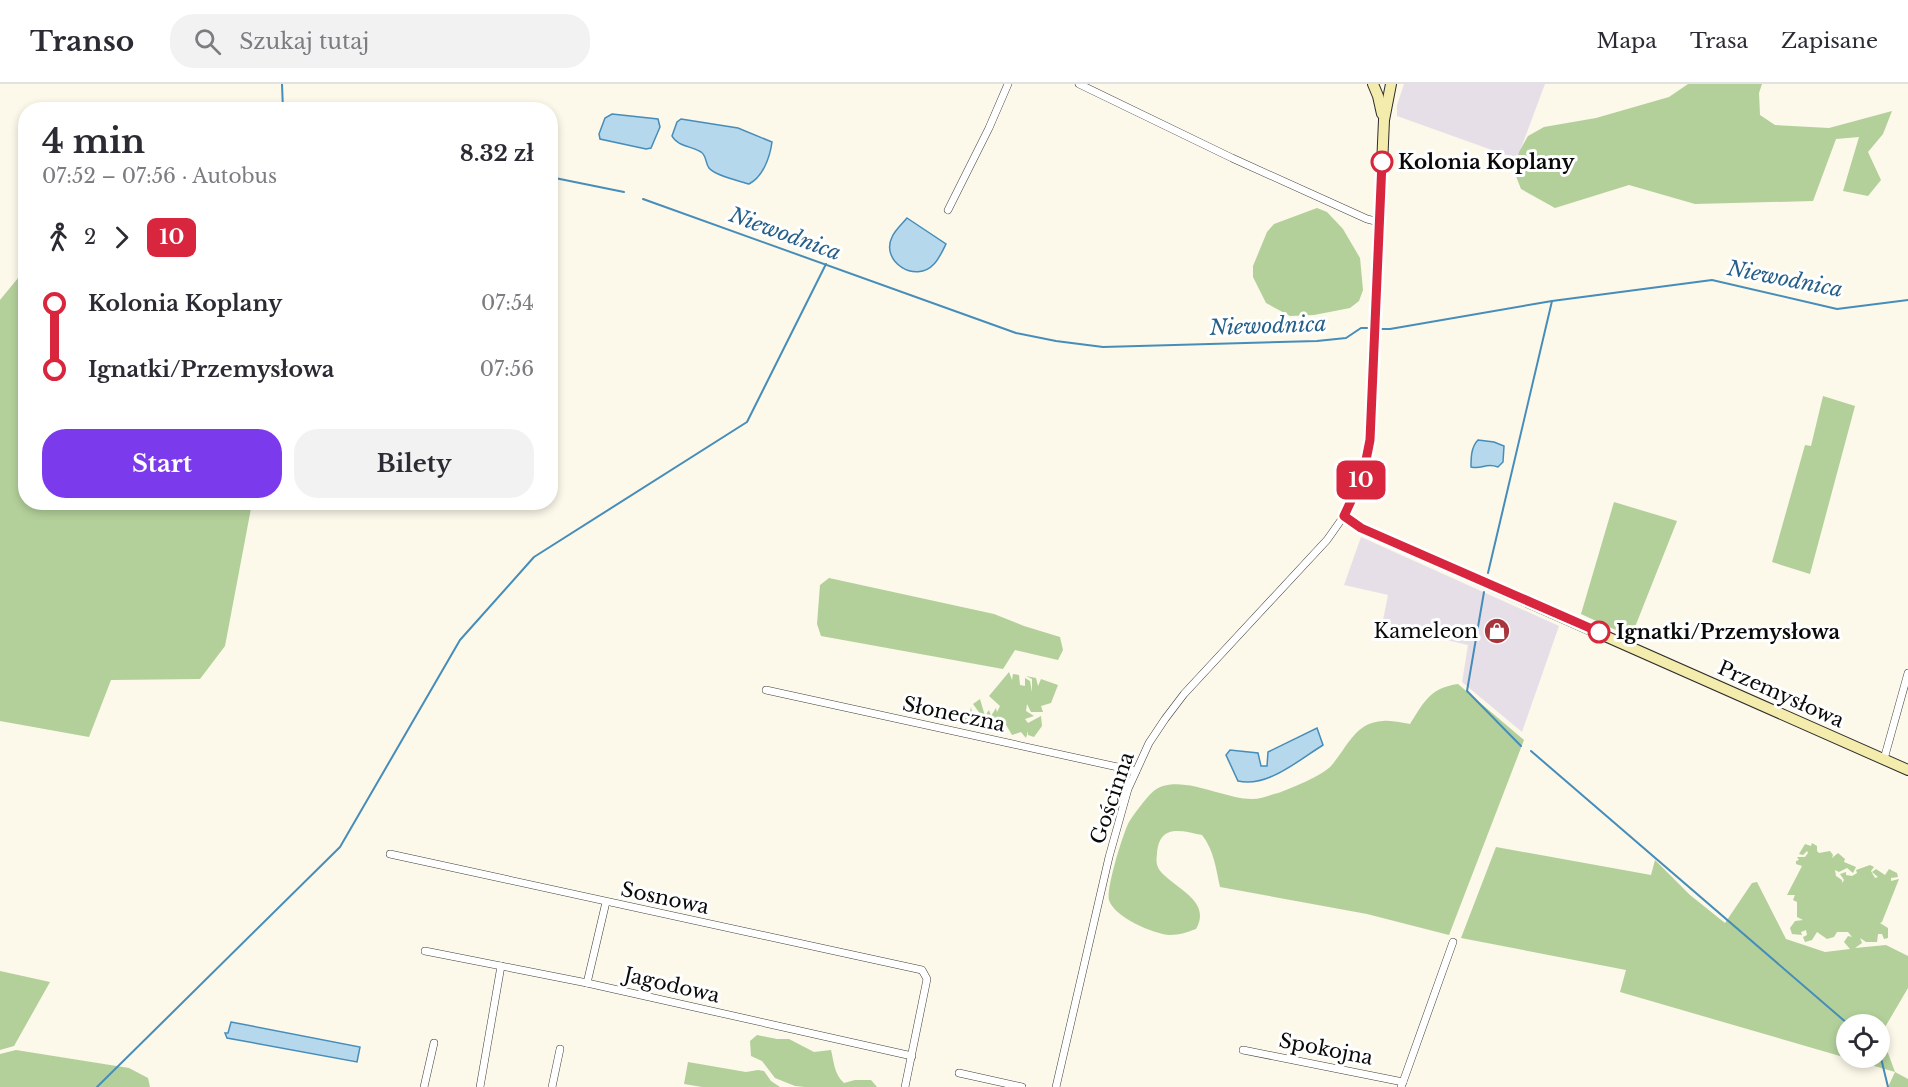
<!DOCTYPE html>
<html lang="pl">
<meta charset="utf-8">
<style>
body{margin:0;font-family:"Libre Baskerville",serif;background:#f2f2f3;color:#2b2b33;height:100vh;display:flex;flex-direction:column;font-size:22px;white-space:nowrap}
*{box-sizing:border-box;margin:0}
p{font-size:20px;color:#7c7c81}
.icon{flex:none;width:33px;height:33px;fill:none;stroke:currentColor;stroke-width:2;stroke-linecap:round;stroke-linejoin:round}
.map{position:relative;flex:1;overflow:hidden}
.side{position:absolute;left:18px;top:18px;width:540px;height:408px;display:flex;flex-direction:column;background:#fff;border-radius:24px;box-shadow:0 3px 9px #0003}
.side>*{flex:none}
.badge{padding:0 12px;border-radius:9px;font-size:21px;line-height:39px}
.buttons{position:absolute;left:1836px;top:930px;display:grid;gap:12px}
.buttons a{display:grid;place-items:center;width:54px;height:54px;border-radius:50%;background:#fff;box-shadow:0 3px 9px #0003;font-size:30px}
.map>.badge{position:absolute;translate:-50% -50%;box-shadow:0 0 0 3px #fff}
.legs{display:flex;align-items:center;gap:9px;height:66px;padding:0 24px;font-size:20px}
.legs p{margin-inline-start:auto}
.summary{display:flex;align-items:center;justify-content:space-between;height:102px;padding:0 24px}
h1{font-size:33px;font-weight:800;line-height:45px}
.cta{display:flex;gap:12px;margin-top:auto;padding:12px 24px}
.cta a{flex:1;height:69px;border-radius:24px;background:#7c3aed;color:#fff;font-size:24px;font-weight:800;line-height:69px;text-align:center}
.cta a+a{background:#f2f2f3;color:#2b2b33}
ul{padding:0 24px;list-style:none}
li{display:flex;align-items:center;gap:21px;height:66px;font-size:22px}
li i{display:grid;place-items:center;width:9px;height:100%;margin:0 8px;background:currentColor}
li i::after{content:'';width:15px;height:15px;margin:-8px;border:4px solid;border-radius:50%;background:#fff}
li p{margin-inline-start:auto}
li:first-child i{background:linear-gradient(#0000 50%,currentColor 0)}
li:last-child i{background:linear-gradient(currentColor 50%,#0000 0)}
header{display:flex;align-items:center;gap:36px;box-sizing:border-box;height:84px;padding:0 30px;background:#fff;border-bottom:2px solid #e1e1e2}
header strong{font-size:28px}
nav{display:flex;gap:33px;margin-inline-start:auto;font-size:21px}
.search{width:420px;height:54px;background:#f2f2f3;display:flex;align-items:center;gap:15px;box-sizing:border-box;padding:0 21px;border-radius:24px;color:#7c7c81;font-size:22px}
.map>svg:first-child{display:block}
.industrial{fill:#e7dfe8}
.forest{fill:#b3d09a;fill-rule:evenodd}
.water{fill:#b5d8ed;stroke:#468dba;stroke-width:1.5}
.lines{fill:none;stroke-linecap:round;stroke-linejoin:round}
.stream{stroke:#468dba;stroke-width:2}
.street-casing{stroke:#3d3d3d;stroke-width:8}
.secondary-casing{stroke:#2c2c2c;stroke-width:12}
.street{stroke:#fff;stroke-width:7}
.secondary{stroke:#f4ecad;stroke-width:10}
.line-1-casing{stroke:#fff;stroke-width:14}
.line-1{stroke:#d7263d;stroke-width:9}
.stop-1-dot{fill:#fff;stroke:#d7263d;stroke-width:3}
.labels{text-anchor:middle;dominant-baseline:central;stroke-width:6;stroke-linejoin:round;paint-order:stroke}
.stop-label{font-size:20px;font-weight:bold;fill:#0a0a0a;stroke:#fff;text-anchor:start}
.poi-label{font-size:20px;fill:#0a0a0a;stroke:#fff;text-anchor:end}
.street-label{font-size:20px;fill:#0a0a0a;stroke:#fff}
.water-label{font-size:21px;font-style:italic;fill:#255f8a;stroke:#fff}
</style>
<header>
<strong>Transo</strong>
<div class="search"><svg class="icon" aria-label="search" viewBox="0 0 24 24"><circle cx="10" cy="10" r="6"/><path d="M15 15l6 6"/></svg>Szukaj tutaj</div>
<nav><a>Mapa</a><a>Trasa</a><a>Zapisane</a></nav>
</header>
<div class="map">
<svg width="1908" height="1003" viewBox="0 0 1908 1003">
<rect width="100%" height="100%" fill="#fcf8ea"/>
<g class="industrial">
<polygon points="1404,0 1545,0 1517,75 1397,32 1397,21"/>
<polygon points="1361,453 1559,542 1522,648 1462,598 1468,561 1382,541 1388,511 1344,501"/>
</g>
<g class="forest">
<polygon points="1688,0 1762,0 1759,9 1760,31 1775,41 1829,44 1892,27 1883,50 1868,68 1881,96 1868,112 1843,107 1859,53 1836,55 1813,117 1695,120 1629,101 1555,124 1521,105 1514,87 1519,68 1528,52 1544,43 1596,34 1669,13"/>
<polygon points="1317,124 1327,128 1343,145 1360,174 1363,206 1359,217 1350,224 1314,231 1290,232 1266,219 1253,193 1253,182 1267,148 1274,140"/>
<polygon points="23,188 26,189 26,418 252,419 225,562 200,595 111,596 89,653 0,637 0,216"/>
<polygon points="1823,312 1855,322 1810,490 1772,478 1805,361 1811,362"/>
<polygon points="1614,418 1677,437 1631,553 1581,530"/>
<polygon points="829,494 994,530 1024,542 1060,553 1063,566 1058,576 1015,566 1003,585 821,552 817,540 820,501"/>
<polygon points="1009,588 1012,596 1013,590 1019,591 1020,601 1025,602 1025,594 1030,597 1032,608 1032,595 1026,592 1036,594 1038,602 1041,595 1058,601 1051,619 1041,622 1043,628 1031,628 1027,620 1026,627 1034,632 1025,635 1028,639 1041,632 1042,642 1034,653 1028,651 1028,647 1026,654 1021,648 1012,651 1002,634 1000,640 1002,648 978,636 975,643 941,635 942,627 959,634 963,628 969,633 971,623 973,635 975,628 981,631 973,620 980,615 985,632 989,626 991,632 996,624 997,628 1000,622 989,612"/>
<path d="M1458,600L1524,656L1449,851L1367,830L1220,803C1216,785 1214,766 1202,751C1180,746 1159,740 1157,770C1156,777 1156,782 1161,788C1176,805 1212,817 1196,845C1188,848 1179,851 1170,851C1153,850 1114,833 1109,816C1106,805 1123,749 1129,738C1134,730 1148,711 1155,706C1180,689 1223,715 1252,715C1261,715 1270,711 1278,709C1290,705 1323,691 1331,682C1347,664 1355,638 1383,637C1392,636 1402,639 1410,640C1424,618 1430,604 1458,600Z"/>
<path d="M1812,759L1817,762V767L1819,769L1830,767L1833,771L1832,774L1838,769L1845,775L1844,778L1856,783L1853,789L1847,784L1839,788L1835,786L1836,792L1842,796V799L1844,796L1840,790L1846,788V791L1852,792L1857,789L1856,786L1870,781L1874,783L1871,787L1875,794L1878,793L1872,788L1876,785L1885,791L1889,785L1897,789L1898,793L1891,794V797L1899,795L1882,838L1880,839L1888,844V854L1884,855L1882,850H1878L1877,858H1866L1860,854L1862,859L1855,864L1886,861L1908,872V904L1881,950L1895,988L1908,995V1003H1888L1895,988L1620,908L1626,886L1461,854L1496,763L1651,791L1655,776L1690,811L1725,839L1752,799L1757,798L1786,855L1825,868L1850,865L1844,858L1848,852L1852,853L1848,848H1837L1834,853L1827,855L1817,848L1812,856L1805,858L1803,853L1807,851L1806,846L1801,848L1802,851L1792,850L1790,844L1795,837L1803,836L1797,833V818L1793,816L1795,811H1787L1802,782L1796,780V777L1799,776L1797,773H1805L1808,769L1807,767L1803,771L1799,770L1805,760L1811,762ZM1846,940H1880V974H1846Z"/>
<polygon points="0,887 50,898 14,962 0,966"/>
<path d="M757,951L777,955H789L814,968L831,966C834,978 834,990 844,999L855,996H871L877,1003H805L795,1002L775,994L762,977L751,972L750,957Z"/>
<polygon points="16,966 129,984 148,994 150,1003 0,1003 0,970"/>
<polygon points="688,978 746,988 758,986 764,987 771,997 780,1003 702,1003 684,1000"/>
</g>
<g class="water">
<polygon points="612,30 658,35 660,43 651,64 646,65 600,55 599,50 605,34"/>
<path d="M681,35L738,44L772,58C770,73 763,93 749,100C740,97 715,92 709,84C705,79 707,72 701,68C691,62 677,62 672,52L677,38Z"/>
<path d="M907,134L946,160C943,166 939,175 934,180C916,200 880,178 892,153C895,146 902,140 907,134Z"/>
<path d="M1478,356L1494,358L1504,362L1503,378L1498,383C1485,378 1483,386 1471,383C1471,374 1471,363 1478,356Z"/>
<path d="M1317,644L1323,661C1299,676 1267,704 1238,697L1226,671L1230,666L1258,669L1261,682H1267L1268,668Z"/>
<polygon points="231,938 360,963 357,978 227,954 225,949 228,949"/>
</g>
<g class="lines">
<g class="stream">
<polyline points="282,0 283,26"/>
<polyline points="550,93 624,108"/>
<polyline points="643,115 1016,249 1056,257 1103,263 1317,257 1346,254 1361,244 1371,244"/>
<polyline points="1377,245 1390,245 1552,217 1712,196 1837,225 1908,216"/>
<polyline points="1488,489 1552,217"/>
<polyline points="1484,508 1467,607 1521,662"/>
<polyline points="1531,667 1848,940"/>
<polyline points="1880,970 1888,1003"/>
<polyline points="97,1003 340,763 460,556 534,473 747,338 826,180"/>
</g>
<g class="street-casing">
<g id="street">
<polyline points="1079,0 1232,74 1367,135 1379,138"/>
<polyline points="948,126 989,44 1008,0"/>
<polyline points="766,606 1136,687"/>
<polyline points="1884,675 1908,589"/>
<polyline points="390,770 922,886 927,895 905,1003"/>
<polyline points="425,867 587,899 912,972"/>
<polyline points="587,899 606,818"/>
<polyline points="1243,966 1403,998 1401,1003"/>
<polyline points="959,989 1022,1003"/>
<polyline points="1403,998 1453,858"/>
<polyline points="424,1003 434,959"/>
<polyline points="480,1003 501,882"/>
<polyline points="552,1003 560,965"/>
<polyline points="1056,1003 1109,773 1128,705 1149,659 1165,635 1184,610 1327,456 1344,432"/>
</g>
</g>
<g class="secondary-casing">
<g id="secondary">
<polyline points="1373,0 1378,12 1382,30"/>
<polyline points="1391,0 1384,36 1370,356 1363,391 1344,432 1361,444 1908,686"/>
</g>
</g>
<use href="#street" class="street"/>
<use href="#secondary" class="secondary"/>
</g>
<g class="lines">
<g class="line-1-casing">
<polyline id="line-1" points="1382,78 1370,356 1363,391 1344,432 1361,444 1599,548"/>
</g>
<use href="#line-1" class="line-1"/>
</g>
<defs>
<g id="shop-disc" transform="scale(1.35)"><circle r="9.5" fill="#a7353b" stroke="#fff"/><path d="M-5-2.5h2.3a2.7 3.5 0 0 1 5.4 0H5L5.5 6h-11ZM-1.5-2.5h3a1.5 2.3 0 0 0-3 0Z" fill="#fff"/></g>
</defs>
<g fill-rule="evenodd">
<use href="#shop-disc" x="1497" y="547"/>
</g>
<g class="stop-1-dot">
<circle cx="1382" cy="78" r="10"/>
<circle cx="1599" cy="548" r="10"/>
</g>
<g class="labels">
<g class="stop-label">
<text x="1398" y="78">Kolonia Koplany</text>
<text x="1616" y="548">Ignatki/Przemysłowa</text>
</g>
<g class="poi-label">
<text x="1478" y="547">Kameleon</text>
</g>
<g class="street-label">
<text transform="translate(1781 610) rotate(24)">Przemysłowa</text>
<text transform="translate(954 630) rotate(12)">Słoneczna</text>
<text transform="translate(1112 714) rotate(-71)">Gościnna</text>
<text transform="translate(665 814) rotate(12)">Sosnowa</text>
<text transform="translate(672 901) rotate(13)">Jagodowa</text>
<text transform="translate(1326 965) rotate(11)">Spokojna</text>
</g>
<g class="water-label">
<text transform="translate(785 150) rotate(20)">Niewodnica</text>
<text transform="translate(1785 195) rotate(11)">Niewodnica</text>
<text transform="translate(1268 242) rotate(-2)">Niewodnica</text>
</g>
</g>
</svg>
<div class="buttons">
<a><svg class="icon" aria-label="locate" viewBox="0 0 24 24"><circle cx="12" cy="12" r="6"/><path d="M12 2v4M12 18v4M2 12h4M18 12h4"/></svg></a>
</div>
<b class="badge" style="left:1361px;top:396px;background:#d7263d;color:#fff">10</b>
<section class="side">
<div class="summary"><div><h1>4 min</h1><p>07:52 – 07:56 · Autobus</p></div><b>8.32 zł</b></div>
<div class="legs"><svg class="icon" aria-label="walk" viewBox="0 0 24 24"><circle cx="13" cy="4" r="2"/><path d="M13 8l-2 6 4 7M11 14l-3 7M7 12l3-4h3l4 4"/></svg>2<svg class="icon" aria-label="forward" viewBox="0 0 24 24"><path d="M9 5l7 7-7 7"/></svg><b class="badge" style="background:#d7263d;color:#fff">10</b></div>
<ul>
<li><i style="color:#d7263d"></i><b>Kolonia Koplany</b><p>07:54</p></li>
<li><i style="color:#d7263d"></i><b>Ignatki/Przemysłowa</b><p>07:56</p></li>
</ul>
<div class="cta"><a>Start</a><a>Bilety</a></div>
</section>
</div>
